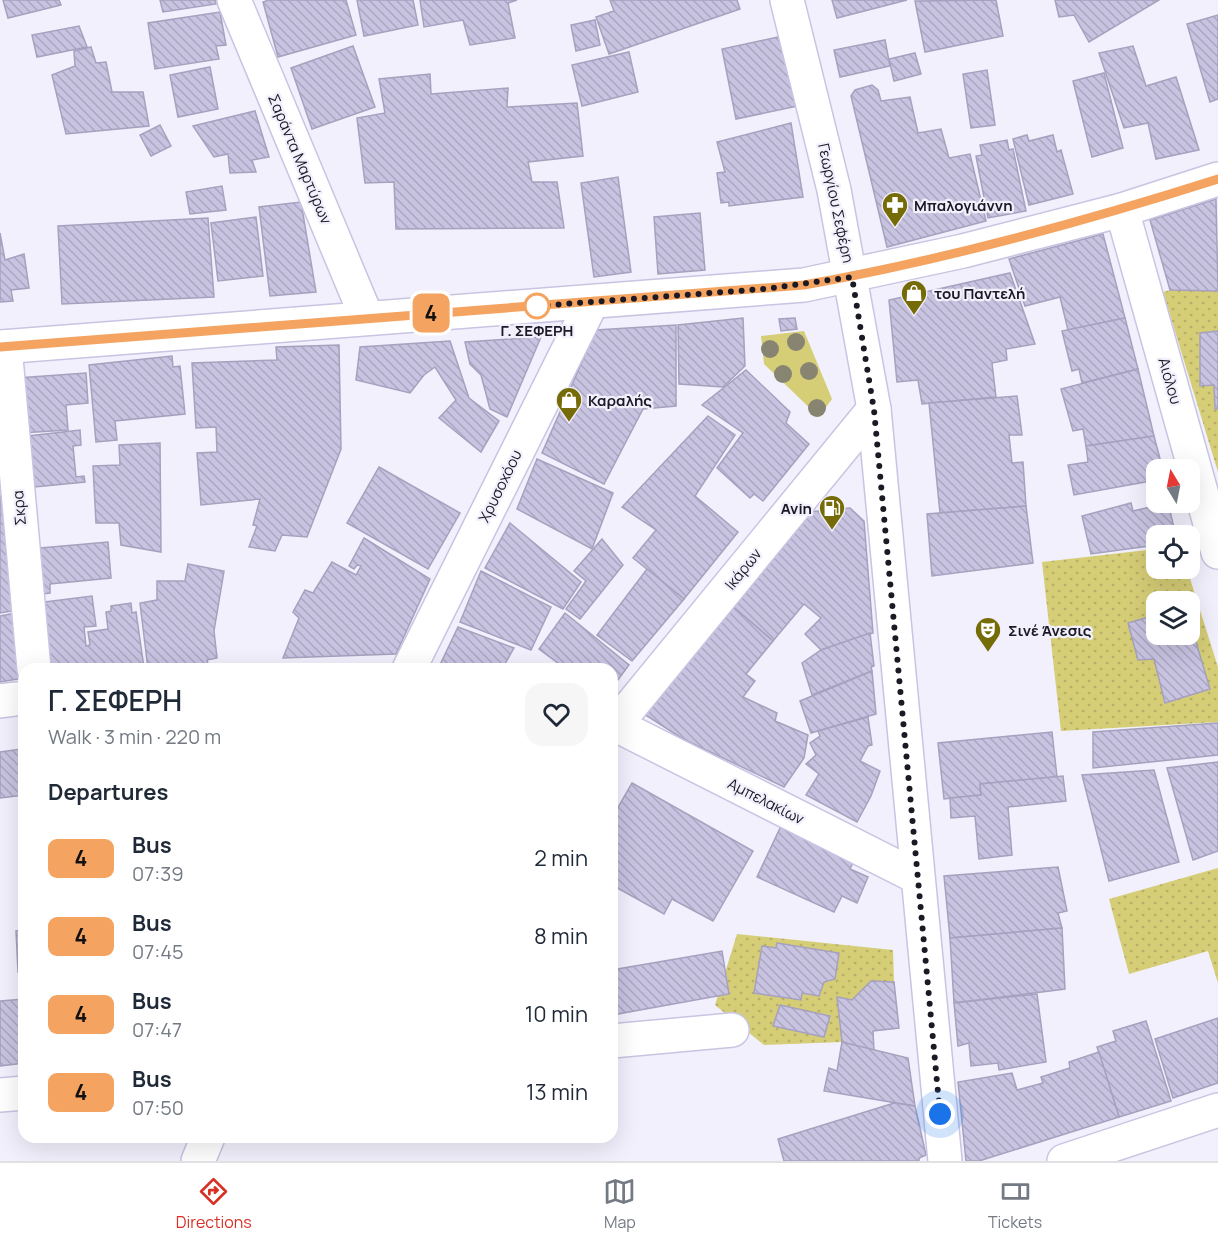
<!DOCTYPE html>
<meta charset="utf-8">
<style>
body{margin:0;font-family:Manrope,sans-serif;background:#f6f6f7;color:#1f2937;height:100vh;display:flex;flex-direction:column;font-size:22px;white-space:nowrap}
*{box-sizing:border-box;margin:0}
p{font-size:20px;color:#747a83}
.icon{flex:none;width:33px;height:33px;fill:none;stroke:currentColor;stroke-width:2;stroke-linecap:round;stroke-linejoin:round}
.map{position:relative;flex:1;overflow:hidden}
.sheet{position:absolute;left:18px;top:663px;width:600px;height:480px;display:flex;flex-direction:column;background:#fff;border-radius:18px;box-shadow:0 6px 24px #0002}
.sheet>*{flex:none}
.badge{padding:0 12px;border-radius:9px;font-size:21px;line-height:39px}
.needle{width:39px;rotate:350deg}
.controls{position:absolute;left:1146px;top:459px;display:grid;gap:12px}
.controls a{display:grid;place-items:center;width:54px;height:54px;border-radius:12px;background:#fff;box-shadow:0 6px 24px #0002;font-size:30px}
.you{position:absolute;width:30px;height:30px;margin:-15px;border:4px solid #fff;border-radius:50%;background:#1a73e8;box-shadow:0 0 0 9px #1a73e833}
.map>.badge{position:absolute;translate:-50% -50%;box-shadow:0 0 0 3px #fff}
h2{padding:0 30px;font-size:22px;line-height:54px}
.round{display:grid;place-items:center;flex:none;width:63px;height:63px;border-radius:18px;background:#f6f6f7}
.headline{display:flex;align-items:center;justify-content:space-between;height:102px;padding:0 30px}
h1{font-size:28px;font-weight:600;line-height:45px}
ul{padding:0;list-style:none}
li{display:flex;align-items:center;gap:18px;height:78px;padding:0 30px}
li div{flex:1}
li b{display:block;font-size:22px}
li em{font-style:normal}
li .badge{min-width:66px;font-weight:700;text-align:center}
.menu{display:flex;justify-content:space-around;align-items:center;height:84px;border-top:2px solid #e0e1e3;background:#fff;font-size:16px;color:#747a83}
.menu a{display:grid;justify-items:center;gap:3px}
.menu .on{color:#d93025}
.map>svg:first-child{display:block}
.grass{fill:#d6cd77}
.park{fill:url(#park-dots);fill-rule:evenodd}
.building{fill:url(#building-back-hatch);stroke:#a5a1be;stroke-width:1.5}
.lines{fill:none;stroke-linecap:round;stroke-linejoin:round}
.minor-casing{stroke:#c9c4e2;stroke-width:36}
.tertiary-casing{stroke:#c9c4e2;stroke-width:36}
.secondary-casing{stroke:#c9c4e2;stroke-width:36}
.minor{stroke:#fff;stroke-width:33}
.tertiary{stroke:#fff;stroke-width:33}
.secondary{stroke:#fff;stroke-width:33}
.tree{fill:#878472}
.line-casing{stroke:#fff;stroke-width:14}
.line{stroke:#f4a460;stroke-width:9}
.walk{stroke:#1b1a24;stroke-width:6;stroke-dasharray:0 10.8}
.stop-dot{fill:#fff;stroke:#f4a460;stroke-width:3}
.labels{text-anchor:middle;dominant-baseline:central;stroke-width:4.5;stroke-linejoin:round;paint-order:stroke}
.street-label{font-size:15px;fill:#1b1a24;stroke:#f1f0fc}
.poi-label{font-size:15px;font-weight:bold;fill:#1b1a24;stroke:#f1f0fc;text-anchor:start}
.stop-label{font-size:15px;font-weight:bold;fill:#1b1a24;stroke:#f1f0fc}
</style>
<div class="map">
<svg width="1218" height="1161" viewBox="0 0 1218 1161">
<defs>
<pattern id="park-dots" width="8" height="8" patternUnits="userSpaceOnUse" patternTransform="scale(1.5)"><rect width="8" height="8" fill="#d6cd77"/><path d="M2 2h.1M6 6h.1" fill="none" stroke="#b7af67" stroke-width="1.8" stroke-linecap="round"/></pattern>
<pattern id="building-back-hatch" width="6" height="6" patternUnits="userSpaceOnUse" patternTransform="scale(1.5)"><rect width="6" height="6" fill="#c8c3e1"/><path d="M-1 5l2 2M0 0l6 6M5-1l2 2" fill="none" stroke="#aba7c1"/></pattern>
</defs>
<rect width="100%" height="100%" fill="#f1f0fc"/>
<polygon class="grass" points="804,331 832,399 819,417 764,364 761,336"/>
<g class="park">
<polygon points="1170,290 1218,291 1218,472 1163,292"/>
<path d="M1156,549V568L1187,569L1218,667V722L1061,731L1042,562ZM1156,602H1190V634H1156Z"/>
<polygon points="1218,868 1218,983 1208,951 1129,974 1109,899"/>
<polygon points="737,934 893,950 894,982 871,981 852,1000 838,997 842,1042 764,1045 715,1005"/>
</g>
<g class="building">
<polygon points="3,0 59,0 61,5 8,18"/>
<polygon points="160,0 215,0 216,4 163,12"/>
<polygon points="269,0 346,0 356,35 278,57 263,2"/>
<polygon points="357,0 413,0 418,25 364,36"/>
<polygon points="420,0 517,0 508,3 515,38 470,45 463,20 424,27"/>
<polygon points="610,0 737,0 740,9 609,54 596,17 614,11"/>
<polygon points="832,0 907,0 837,18"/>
<polygon points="996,0 1003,36 925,52 915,1"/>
<polygon points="1055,0 1159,0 1089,42 1074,15 1059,17"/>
<polygon points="220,12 226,45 216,46 219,59 155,69 148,23"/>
<polygon points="1218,15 1218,99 1210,102 1187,24"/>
<polygon points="595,20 600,45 576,51 571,25"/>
<polygon points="79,26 87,47 37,57 32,35"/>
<polygon points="783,36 798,106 736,119 722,49"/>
<polygon points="885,40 890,66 840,77 834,50"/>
<polygon points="353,46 375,107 312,129 291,68"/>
<polygon points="1133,46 1146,86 1176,77 1199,150 1156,159 1148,123 1124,128 1099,53"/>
<polygon points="91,47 96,63 106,62 112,92 143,92 149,126 66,134 52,75 75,66 74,51"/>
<polygon points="629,52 638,92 582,106 572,65"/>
<polygon points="915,53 921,74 894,81 889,59"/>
<polygon points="210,67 218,109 178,117 170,75"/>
<polygon points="987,70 995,125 971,128 963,74"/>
<polygon points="1104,73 1123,148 1092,157 1073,81"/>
<polygon points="430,74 431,94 508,88 507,107 577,103 583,156 528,162 532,182 557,182 564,228 396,229 394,182 365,183 357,118 385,113 379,79"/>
<polygon points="872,85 878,90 881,101 910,97 918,133 941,129 949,158 970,154 986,221 887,247 851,96 855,90"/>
<polygon points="255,111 269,157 252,160 256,172 230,173 228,154 214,157 193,126"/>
<polygon points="791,123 803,197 729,206 729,202 721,203 717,173 725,172 717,142"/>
<polygon points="160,125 171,146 151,156 140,135"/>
<polygon points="1027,135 1029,141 1053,135 1057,152 1061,150 1073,194 1029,205 1013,139"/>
<polygon points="1007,140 1009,150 1013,149 1026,211 988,218 976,156 982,155 980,145"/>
<polygon points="618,177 631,272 594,277 581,183"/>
<polygon points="222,186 226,210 190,214 186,192"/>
<polygon points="1216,199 1218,291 1170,290 1150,220"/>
<polygon points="301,202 316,292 270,296 259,207"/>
<polygon points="700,213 705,270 658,274 654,217"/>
<polygon points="256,217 263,276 218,281 211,223"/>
<polygon points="208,218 214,297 62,304 58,226"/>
<polygon points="0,233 5,260 24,254 29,288 11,290 13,301 0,302"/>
<polygon points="1103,234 1125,318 1068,330 1060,297 1025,306 1009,259"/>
<polygon points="1010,273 1035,344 1006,349 1007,360 992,363 996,397 922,404 918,380 897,382 889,300"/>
<polygon points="743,318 745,366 723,387 679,384 678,325"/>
<polygon points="795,318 797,329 781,331 779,319"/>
<polygon points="1125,318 1138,369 1082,383 1079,369 1072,371 1062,331"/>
<polygon points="676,325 676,406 643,409 604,484 542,453 596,330"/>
<polygon points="1218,331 1218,409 1215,409 1214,385 1200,386 1200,333"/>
<polygon points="541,337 507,417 490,409 481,375 470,364 465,342"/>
<polygon points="450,341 469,398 499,421 481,452 439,418 456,400 435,367 424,375 410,393 356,380 360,347"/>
<polygon points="339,345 341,449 307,537 282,535 275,551 249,547 257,526 253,525 260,499 201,505 197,453 217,452 216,427 196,428 192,363 277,360 276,347"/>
<polygon points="172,356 173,367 180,366 185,414 115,421 117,440 96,442 89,365"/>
<polygon points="1138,369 1154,436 1086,446 1083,429 1073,431 1061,389"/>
<polygon points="746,370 790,412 786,423 809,444 763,501 754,494 750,498 717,468 743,433 702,405"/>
<polygon points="86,373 88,403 66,405 68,430 21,433 17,378"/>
<polygon points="1017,396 1022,435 1009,435 1012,463 1023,462 1026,506 940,513 929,403"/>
<polygon points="708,416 735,435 695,496 738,532 684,599 633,558 656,530 622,507"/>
<polygon points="80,430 81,445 73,446 76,477 84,476 85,482 24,488 19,437"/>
<polygon points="1154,436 1163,470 1156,470 1156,480 1074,495 1068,465 1088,462 1086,446"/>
<polygon points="160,443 161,552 121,545 119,523 96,523 93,466 120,465 119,445"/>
<polygon points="537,459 613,493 592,549 517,509"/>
<polygon points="379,467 460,513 428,569 347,523"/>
<polygon points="0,496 2,496 18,610 0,613"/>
<polygon points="1131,503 1133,511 1168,503 1176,536 1156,536 1156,545 1091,554 1082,516"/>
<polygon points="1026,506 1033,563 932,576 927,514"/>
<polygon points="850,508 864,521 873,633 821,650 805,634 821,618 804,604 773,641 730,604 808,512"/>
<polygon points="510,523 581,582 563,609 485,568"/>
<polygon points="364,538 430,579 396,654 283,658 299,618 293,612 305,590 313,593 332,562 356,575 361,566 357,565 354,569 349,566"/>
<polygon points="602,539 623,565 580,619 566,609 586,581 574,571"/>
<polygon points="108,542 111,578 50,584 50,593 33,595 29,549"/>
<polygon points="188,564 224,571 214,631 217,658 207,660 209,668 148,669 140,603 157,600 157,581 185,581"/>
<polygon points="647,569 684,599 632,661 597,635"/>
<polygon points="481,571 551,607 531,650 460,622"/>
<polygon points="92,596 96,626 84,627 86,646 90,645 88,632 108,629 106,612 111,611 111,606 131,603 132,613 136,612 144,668 46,669 37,603"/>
<polygon points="730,604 773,641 746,674 755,681 743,697 777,713 775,721 808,735 804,758 784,787 683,739 641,712"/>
<polygon points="16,613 24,678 0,682 0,616"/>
<polygon points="565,613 629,665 612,688 612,669 566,669 539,649"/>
<polygon points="1156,615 1156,634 1190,634 1190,622 1210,689 1165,703 1154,659 1138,660 1128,623"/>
<polygon points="458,627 514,648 502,669 438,669"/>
<polygon points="870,633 874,666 871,667 872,671 812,695 802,663 821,650"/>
<polygon points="872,671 876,714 811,733 800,701"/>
<polygon points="868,717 872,745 868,746 860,761 880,771 871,796 857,822 806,795 819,774 806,764 816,755 810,743 820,736 818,731"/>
<polygon points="1218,723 1218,755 1093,768 1093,732"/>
<polygon points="1052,732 1057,777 980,784 981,795 944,799 938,743"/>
<polygon points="21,749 24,795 0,798 0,752"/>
<polygon points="1218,762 1218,851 1193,860 1167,768"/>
<polygon points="1154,770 1179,862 1109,881 1082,775"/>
<polygon points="1063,776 1066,801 1008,807 1012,855 979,859 975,816 951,818 950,798 981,795 980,784"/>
<polygon points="632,783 753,851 713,921 672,899 664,914 612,885 612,818"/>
<polygon points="781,826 854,860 850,869 868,877 857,903 842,896 834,912 757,877"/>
<polygon points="1058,867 1067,911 1058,913 1062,928 950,938 944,876"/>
<polygon points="1062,928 1065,989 954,1003 950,938"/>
<polygon points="24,930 24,972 18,972 16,931"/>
<polygon points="777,943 839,953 835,979 824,982 819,996 802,993 801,1000 754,993 762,946 776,948"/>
<polygon points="722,951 729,994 612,1015 612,970"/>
<polygon points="871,981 894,982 899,1028 873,1031 874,1051 842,1042 837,997 852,1000"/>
<polygon points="1037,994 1046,1062 999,1070 998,1063 971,1066 969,1043 958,1046 954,1003"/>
<polygon points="24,999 24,1063 0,1066 0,1001"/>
<polygon points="780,1005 830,1016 824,1037 773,1026"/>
<polygon points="1218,1018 1218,1083 1173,1098 1155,1039"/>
<polygon points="1146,1021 1171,1101 1119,1117 1097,1047 1116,1041 1113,1031"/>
<polygon points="842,1042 908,1058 915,1106 824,1091 829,1068 837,1071"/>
<polygon points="1099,1052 1119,1117 979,1161 966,1161 958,1082 1012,1073 1017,1090 1043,1083 1041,1077 1070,1068 1069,1062"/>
<polygon points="894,1103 915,1106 926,1155 919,1158 919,1161 784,1161 778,1139"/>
</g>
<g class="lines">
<g class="minor-casing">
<g id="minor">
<polyline points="234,0 367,318"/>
<polyline points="1122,210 1218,552"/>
<polyline points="5,347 34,669"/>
<polyline points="409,669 592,302"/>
<polyline points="0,701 24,698"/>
<polyline points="616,725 917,877"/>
<polyline points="612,729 874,409"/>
<polyline points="612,1041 732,1030"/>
<polyline points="0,1095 24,1093"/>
<polyline points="198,1161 208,1137"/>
</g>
</g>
<g class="tertiary-casing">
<g id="tertiary">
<polyline points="787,0 834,190 874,409 945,1161"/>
<polyline points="1064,1161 1218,1110"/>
</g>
</g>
<g class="secondary-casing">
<polyline id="secondary" points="0,347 804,285 963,251 1122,210 1218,179"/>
</g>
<use href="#minor" class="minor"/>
<use href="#tertiary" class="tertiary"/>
<use href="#secondary" class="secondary"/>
</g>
<g class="tree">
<circle cx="796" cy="342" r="9"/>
<circle cx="770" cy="349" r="9"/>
<circle cx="809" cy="371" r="9"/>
<circle cx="783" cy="374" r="9"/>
<circle cx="817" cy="408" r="9"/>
</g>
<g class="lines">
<g class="line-casing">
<path id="line" d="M0,347L804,285C945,260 1083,222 1218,179"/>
</g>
<use href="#line" class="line"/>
<polyline class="walk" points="537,306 764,289 852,277 874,410 940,1114"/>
</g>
<defs>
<g id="pharmacy-pin" transform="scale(1.35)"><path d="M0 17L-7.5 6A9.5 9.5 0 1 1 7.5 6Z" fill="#766c07" stroke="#f1f0fc"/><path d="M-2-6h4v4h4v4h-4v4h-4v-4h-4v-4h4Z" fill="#fff"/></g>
<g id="shop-pin" transform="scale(1.35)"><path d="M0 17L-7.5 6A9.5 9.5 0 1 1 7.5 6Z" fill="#766c07" stroke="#f1f0fc"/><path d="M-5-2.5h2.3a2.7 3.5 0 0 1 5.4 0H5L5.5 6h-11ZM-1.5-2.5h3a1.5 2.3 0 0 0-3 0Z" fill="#fff"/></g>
<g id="fuel-pin" transform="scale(1.35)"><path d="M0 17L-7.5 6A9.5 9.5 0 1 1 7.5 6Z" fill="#766c07" stroke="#f1f0fc"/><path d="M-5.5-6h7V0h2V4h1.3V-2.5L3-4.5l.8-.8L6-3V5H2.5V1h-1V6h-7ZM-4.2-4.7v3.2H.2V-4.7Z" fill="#fff"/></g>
<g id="theatre-pin" transform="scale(1.35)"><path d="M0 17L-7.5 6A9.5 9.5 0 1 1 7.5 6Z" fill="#766c07" stroke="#f1f0fc"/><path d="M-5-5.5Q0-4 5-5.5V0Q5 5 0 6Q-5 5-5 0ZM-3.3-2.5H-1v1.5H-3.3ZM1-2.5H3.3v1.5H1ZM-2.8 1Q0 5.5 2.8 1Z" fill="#fff"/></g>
</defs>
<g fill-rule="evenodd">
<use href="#pharmacy-pin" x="895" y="205"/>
<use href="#shop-pin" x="914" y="293"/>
<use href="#shop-pin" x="569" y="400"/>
<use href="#fuel-pin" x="832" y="508"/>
<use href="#theatre-pin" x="988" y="630"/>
</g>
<circle class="stop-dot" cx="537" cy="306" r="12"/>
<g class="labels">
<g class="street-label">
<text transform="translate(300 159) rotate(67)">Σαράντα Μαρτύρων</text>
<text transform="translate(836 203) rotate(78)">Γεωργίου Σεφέρη</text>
<text transform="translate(1170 381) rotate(74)">Αιόλου</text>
<text transform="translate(500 486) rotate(-64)">Χρυσοχόου</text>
<text transform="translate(19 508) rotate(-95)">Σκρα</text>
<text transform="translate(743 569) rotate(-51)">Ικάρων</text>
<text transform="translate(766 801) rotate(27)">Αμπελακίων</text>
</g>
<g class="poi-label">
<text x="914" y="205">Μπαλογιάννη</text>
<text x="934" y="293">του Παντελή</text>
<text x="588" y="400">Καραλής</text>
<text x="812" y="508" text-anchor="end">Avin</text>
<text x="1008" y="630">Σινέ Άνεσις</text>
</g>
<g class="stop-label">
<text x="537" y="330">Γ. ΣΕΦΕΡΗ</text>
</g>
</g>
</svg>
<div class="controls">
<a><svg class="needle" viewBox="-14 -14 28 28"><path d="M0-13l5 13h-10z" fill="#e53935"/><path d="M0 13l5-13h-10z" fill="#747a83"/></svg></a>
<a><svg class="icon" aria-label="locate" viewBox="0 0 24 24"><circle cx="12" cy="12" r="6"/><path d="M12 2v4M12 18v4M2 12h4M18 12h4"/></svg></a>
<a><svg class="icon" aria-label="layers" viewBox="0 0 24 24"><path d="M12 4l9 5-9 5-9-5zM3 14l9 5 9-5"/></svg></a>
</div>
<div class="you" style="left:940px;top:1114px"></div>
<b class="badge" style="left:431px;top:313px;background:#f4a460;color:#111">4</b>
<section class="sheet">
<div class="headline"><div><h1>Γ. ΣΕΦΕΡΗ</h1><p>Walk · 3 min · 220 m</p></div><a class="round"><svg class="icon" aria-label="heart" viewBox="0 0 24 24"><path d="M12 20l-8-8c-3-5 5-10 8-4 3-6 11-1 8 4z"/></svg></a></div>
<h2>Departures</h2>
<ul>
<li><span class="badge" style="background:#f4a460;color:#111">4</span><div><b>Bus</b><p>07:39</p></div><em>2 min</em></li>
<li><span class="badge" style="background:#f4a460;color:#111">4</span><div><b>Bus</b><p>07:45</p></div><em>8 min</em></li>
<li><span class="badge" style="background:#f4a460;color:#111">4</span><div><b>Bus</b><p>07:47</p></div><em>10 min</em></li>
<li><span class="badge" style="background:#f4a460;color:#111">4</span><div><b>Bus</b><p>07:50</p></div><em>13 min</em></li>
</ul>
</section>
</div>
<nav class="menu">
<a class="on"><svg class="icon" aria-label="directions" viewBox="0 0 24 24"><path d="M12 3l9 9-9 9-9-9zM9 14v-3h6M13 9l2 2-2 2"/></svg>Directions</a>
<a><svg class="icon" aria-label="map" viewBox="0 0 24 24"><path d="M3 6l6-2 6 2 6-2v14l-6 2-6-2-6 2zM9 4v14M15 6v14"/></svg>Map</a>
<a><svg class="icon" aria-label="tickets" viewBox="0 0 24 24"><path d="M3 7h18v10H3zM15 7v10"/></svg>Tickets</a>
</nav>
